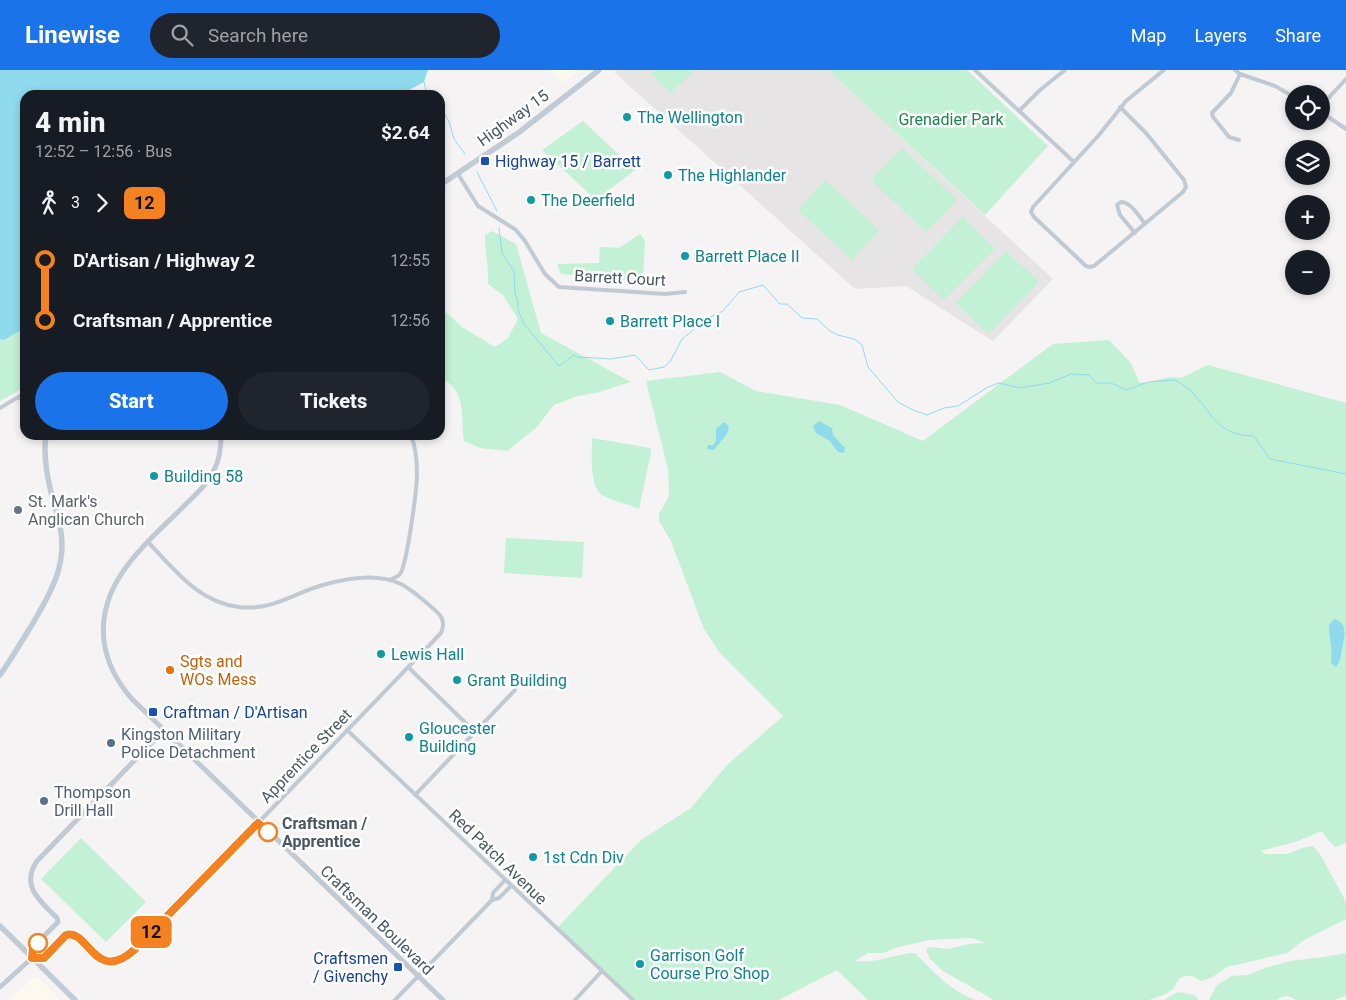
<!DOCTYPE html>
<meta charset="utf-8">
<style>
body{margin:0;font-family:Roboto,sans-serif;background:#20242c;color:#f1f3f6;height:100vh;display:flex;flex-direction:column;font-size:19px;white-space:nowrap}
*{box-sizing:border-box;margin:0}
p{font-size:16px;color:#9ea1a6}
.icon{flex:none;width:28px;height:28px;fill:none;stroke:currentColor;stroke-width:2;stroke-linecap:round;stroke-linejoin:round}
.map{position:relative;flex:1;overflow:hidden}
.details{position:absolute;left:20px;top:20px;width:425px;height:350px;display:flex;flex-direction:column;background:#171b24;border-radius:15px;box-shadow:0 2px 8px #0003}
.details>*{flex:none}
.badge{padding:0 10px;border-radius:8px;font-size:18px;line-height:32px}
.fabs{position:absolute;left:1285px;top:15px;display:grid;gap:10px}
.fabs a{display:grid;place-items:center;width:45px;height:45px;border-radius:50%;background:#171b24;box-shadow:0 2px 8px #0003;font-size:25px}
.map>.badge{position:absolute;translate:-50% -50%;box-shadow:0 0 0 2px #fff}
.legs{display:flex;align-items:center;gap:8px;height:55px;padding:0 15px;font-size:16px}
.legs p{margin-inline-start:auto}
.summary{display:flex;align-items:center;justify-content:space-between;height:85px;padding:0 15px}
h1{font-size:28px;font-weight:800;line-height:38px}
.action{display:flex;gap:10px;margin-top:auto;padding:10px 15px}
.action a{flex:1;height:58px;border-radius:30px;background:#1a73e8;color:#fff;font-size:20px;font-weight:800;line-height:58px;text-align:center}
.action a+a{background:#20242c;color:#f1f3f6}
ul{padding:0 15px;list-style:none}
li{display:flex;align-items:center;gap:18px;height:60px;font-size:19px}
li i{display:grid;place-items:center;width:8px;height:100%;margin:0 6px;background:currentColor}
li i::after{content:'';width:12px;height:12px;margin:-6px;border:4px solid;border-radius:50%;background:#171b24}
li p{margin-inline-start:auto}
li:first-child i{background:linear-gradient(#0000 50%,currentColor 0)}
li:last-child i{background:linear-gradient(currentColor 50%,#0000 0)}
header{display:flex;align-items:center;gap:30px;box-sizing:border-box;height:70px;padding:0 25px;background:#1a73e8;color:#fff}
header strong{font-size:24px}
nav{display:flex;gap:28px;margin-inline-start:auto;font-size:18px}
.search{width:350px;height:45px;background:#20242c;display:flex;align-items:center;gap:12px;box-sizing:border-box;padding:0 18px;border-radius:28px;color:#9ea1a6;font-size:19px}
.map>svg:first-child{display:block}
.commercial{fill:#fdf9ef}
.education{fill:#e6e4e5}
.green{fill:#c3f1d5}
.water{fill:#90daee}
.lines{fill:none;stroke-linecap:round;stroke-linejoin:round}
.stream{stroke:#90daee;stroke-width:1}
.minor{stroke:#c1cad2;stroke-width:4}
.tertiary{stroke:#c1cad2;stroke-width:5}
.secondary{stroke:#c1cbd6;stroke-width:5.5}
.line-1-casing{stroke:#fff;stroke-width:11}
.line-1{stroke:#f58220;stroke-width:8}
.culture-dot{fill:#0f9aa8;stroke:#fff;stroke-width:2}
.transit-dot{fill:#1a4fb4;stroke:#fff;stroke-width:2}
.worship-dot{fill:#6b7280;stroke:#fff;stroke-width:2}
.food-dot{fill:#e8710a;stroke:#fff;stroke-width:2}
.service-dot{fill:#5c6f8a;stroke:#fff;stroke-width:2}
.stop-1-dot{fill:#fff;stroke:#f58220;stroke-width:2.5}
.labels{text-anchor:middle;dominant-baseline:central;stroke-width:5;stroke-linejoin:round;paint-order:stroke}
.culture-label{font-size:16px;fill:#0d838f;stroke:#fff;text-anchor:start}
.street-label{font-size:16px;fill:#4a5661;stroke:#fff}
.park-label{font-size:16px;fill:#17864f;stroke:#fff}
.transit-label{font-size:16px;fill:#164399;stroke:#fff;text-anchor:start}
.worship-label{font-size:16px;fill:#5b616d;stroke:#fff;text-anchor:start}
.food-label{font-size:16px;fill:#c56008;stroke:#fff;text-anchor:start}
.service-label{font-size:16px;fill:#4e5e75;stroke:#fff;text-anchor:start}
.stop-label{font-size:16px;font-weight:bold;fill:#4a5661;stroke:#fff;text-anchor:start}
</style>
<header>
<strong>Linewise</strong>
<div class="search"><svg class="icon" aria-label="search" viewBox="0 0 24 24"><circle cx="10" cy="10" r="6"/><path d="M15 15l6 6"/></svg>Search here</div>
<nav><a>Map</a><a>Layers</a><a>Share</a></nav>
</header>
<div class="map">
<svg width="1346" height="930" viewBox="0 0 1346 930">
<rect width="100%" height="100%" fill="#f5f3f3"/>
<g class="commercial">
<polygon points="550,0 580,0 563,13"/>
<polygon points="33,907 42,911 61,930 9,930"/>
</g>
<polygon class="education" points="617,0 828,0 1053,209 993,271 906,216 855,219 614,2"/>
<g class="green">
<polygon points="654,0 695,0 670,23 651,3"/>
<polygon points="828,0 967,0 1048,76 985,145"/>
<polygon points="583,51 635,100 596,130 542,80"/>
<polygon points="902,78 957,130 926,162 871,110"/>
<polygon points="825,110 879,160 852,190 798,140"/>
<polygon points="963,147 995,179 944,230 912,199"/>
<path d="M492,161L516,174L541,263L631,312L596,323L578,326L554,335L536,358L507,381L480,378L464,371C460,345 468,322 440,307V237L462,257L495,277L508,268L518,249L503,225L488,214C489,197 485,182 485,165Z"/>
<polygon points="640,164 645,171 643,211 561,204 557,194 599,193 600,177 619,178"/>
<polygon points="1006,181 1039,212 988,264 956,233"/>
<polygon points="25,252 25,317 0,331 0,259"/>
<path d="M1109,270L1131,293L1139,312L1146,313L1169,307L1181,308L1208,295L1346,333V773L1335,777L1328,770L1322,761L1298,771L1261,781L1265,784H1288L1302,778L1313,776L1320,784L1346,832V849L1304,870L1287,883L1227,897L1211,908L1201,911L1192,906H1185L1180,908L1173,919L1166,924L1149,930H994L943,901L930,889L926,880L929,877L949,879L968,874L986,873L971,868L929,870L895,878L884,883H868L855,891C876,894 894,884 915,883C933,901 951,922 976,930H868L837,900L779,930H633L558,857L641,770L691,738L726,696L783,646L720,583L704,559L671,471L659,451V444L669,426L668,399L646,311L720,302L756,321L840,335L923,371L1053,274Z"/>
<path d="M592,368L650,378L651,383L639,439C628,434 612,431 602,425C589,416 592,382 592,368Z"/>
<polygon points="506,468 584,472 582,508 504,503"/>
<polygon points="81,768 146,832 106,872 41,809"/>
<path d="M1346,883V926L1333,930H1296C1289,925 1283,925 1277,930H1209L1217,915L1232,906L1248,905L1265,898L1290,891L1324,887Z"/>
<polygon points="1178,922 1195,925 1198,930 1164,930"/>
</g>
<g class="water">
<polygon points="0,0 428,0 424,12 409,20 406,25 25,25 25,258 4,270 0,269"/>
<polygon points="819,351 832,358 833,365 845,378 844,383 838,382 830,371 816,363 813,356"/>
<polygon points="724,352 729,356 727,364 714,380 707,379 708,375 713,375 716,371 716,359"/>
<path d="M1334,549C1346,552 1346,563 1343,574C1341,582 1342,589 1336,597L1331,593C1333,580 1329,568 1329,555Z"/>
</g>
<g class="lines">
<g class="stream">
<polyline points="424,12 427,25"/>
<polyline points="440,37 449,51 454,69 465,84"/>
<polyline points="477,102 497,141"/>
<path d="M499,158L502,183L514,201L515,223L518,232V240L524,254L559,296L574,285L577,287L611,289L635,285L649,300L664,297L670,292L682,269L708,248L723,241L739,222L763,215L780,234H787L802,248L817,249L830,261L838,265L854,269L862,275L868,297L898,332L913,340L927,345L944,338L958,336L988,317L999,313L1020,318L1049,313L1071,304L1089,305L1096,313H1111L1126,320L1148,312L1175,310C1180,313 1186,317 1191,321C1213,344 1218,366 1254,366L1270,389L1346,404"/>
</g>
<g class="minor">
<polyline points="975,0 1074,92"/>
<polyline points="1235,0 1240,4 1275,16 1294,27"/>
<polyline points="1321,36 1346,9"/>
<polyline points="1120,37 1146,63 1184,110 1186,117 1183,122 1094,196 1090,197 1086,196 1034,147 1031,142 1033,137 1099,65 1126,31 1164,0"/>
<polyline points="1019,41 1040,20 1065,0"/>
<polyline points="1321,42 1346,59"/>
<polyline points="1239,70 1229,67 1213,47 1212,43 1231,23 1240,4"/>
<polyline points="458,104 478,136 516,160 525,171 545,204 559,217 665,224 685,222"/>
<path d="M1135,163L1120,145L1117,135L1121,132C1132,133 1138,145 1145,154"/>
<polyline points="18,328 25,329"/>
<polyline points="0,338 25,323"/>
<path d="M148,472C174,499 199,533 239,537C273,541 293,523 323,515C347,508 378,503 401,514C412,520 420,527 429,535C439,543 447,549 441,563L259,752"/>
<path d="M390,510C393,508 398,507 400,504C407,495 417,418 417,404C417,390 416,378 411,365"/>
<polyline points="408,597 475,662"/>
<polyline points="347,660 633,930"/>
<polyline points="415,725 515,620"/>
<polyline points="492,830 499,828 511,816"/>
<polyline points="395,930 492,830 493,823 505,810"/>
<polyline points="575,930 602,901"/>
</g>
<g class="tertiary">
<path d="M221,365C221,376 220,388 215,398C208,414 195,425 184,436C146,474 97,512 104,571C107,594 117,612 132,629L443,930"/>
<path d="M32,888H44L66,865C88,857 95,916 134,880L258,753"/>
<path d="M32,888L33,877L58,852L57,848C40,831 20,816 37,791L164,660"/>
<polyline points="0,917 32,888"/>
</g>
<g class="secondary">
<polyline points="440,115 518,63 599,0"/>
<path d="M0,605C12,588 22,571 33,553C51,522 68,494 60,456C58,446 54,436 52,426C47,407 43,385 46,365"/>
<polyline points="0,856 75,930"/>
</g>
</g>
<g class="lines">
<g class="line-1-casing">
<path id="line-1" d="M38,873L33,877L32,888H44L66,865C88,858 95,915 134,880L258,753L268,762"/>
</g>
<use href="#line-1" class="line-1"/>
</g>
<g class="culture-dot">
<circle cx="627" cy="47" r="5"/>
<circle cx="668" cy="105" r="5"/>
<circle cx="531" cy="130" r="5"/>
<circle cx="685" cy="186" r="5"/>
<circle cx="610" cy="251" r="5"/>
<circle cx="154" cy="406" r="5"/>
<circle cx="381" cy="584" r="5"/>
<circle cx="457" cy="610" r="5"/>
<circle cx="409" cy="667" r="5"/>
<circle cx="533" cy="787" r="5"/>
<circle cx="640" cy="894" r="5"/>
</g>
<g class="transit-dot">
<rect x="480" y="86" width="10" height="10" rx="2.5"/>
<rect x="148" y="637" width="10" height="10" rx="2.5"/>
<rect x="393" y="892" width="10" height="10" rx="2.5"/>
</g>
<circle class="worship-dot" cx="18" cy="440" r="5"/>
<circle class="food-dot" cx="170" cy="600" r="5"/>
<g class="service-dot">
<circle cx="111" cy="673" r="5"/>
<circle cx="44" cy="731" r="5"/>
</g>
<g class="stop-1-dot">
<circle cx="268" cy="762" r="9"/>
<circle cx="38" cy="873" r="9"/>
</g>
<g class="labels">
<g class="culture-label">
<text x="637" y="47">The Wellington</text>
<text x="678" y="105">The Highlander</text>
<text x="541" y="130">The Deerfield</text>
<text x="695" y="186">Barrett Place II</text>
<text x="620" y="251">Barrett Place I</text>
<text x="164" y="406">Building 58</text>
<text x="391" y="584">Lewis Hall</text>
<text x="467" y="610">Grant Building</text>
<text x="419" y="658">Gloucester<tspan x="419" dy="18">Building</tspan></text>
<text x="543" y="787">1st Cdn Div</text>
<text x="650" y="885">Garrison Golf<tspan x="650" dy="18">Course Pro Shop</tspan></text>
</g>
<g class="street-label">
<text transform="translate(513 48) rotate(-36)">Highway 15</text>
<text transform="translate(620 208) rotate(3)">Barrett Court</text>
<text transform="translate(306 686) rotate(-46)">Apprentice Street</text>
<text transform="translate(498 787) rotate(44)">Red Patch Avenue</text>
<text transform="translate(377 850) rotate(44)">Craftsman Boulevard</text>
</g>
<g class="park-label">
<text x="951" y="49">Grenadier Park</text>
</g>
<g class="transit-label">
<text x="495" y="91">Highway 15 / Barrett</text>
<text x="163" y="642">Craftman / D'Artisan</text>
<text x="388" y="888" text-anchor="end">Craftsmen<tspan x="388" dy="18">/ Givenchy</tspan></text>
</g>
<g class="worship-label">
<text x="28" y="431">St. Mark's<tspan x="28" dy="18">Anglican Church</tspan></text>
</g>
<g class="food-label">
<text x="180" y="591">Sgts and<tspan x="180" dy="18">WOs Mess</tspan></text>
</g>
<g class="service-label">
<text x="121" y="664">Kingston Military<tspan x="121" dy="18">Police Detachment</tspan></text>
<text x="54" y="722">Thompson<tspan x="54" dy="18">Drill Hall</tspan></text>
</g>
<g class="stop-label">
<text x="282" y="753">Craftsman /<tspan x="282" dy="18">Apprentice</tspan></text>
</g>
</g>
</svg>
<div class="fabs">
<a><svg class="icon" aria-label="locate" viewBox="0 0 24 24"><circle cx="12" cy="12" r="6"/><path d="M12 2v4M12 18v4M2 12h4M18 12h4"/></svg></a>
<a><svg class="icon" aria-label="layers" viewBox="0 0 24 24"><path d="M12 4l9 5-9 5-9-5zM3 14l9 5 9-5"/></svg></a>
<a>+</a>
<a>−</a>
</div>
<b class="badge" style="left:151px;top:862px;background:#f58220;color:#111">12</b>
<section class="details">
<div class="summary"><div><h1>4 min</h1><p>12:52 – 12:56 · Bus</p></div><b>$2.64</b></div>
<div class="legs"><svg class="icon" aria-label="walk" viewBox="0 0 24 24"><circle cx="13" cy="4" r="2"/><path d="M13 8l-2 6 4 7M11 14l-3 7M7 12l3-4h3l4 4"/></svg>3<svg class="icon" aria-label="forward" viewBox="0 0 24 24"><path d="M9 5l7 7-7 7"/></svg><b class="badge" style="background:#f58220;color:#111">12</b></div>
<ul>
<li><i style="color:#f58220"></i><b>D'Artisan / Highway 2</b><p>12:55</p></li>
<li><i style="color:#f58220"></i><b>Craftsman / Apprentice</b><p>12:56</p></li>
</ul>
<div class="action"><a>Start</a><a>Tickets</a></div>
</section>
</div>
